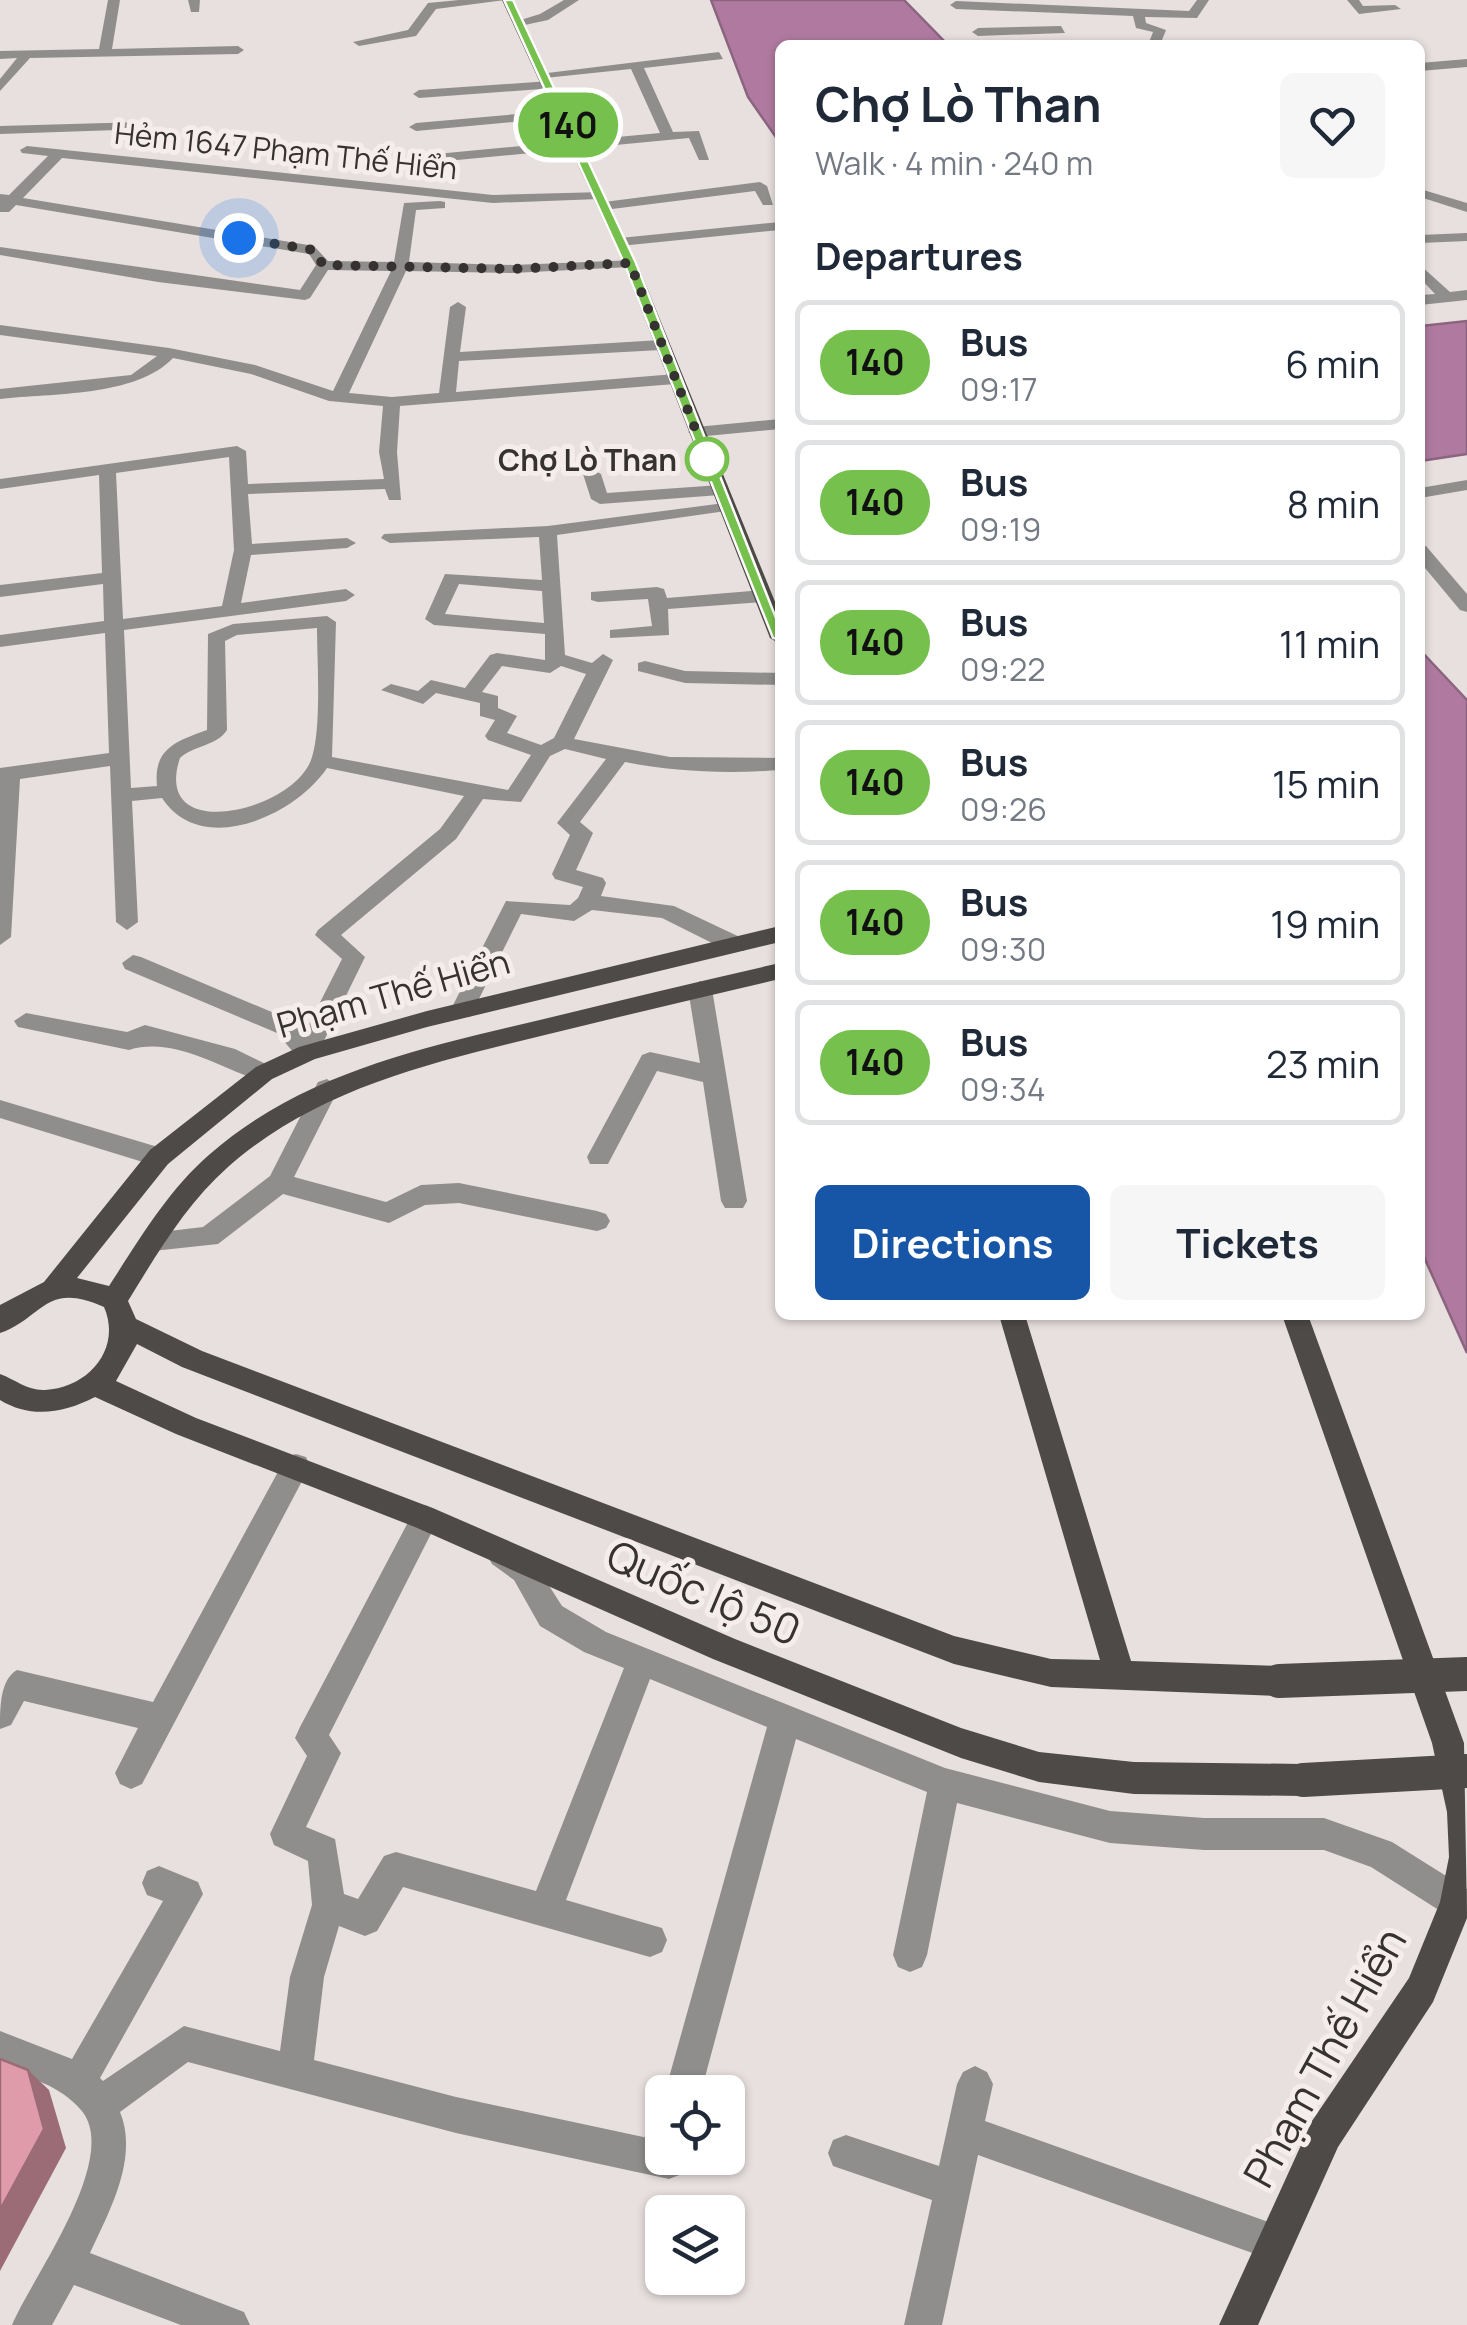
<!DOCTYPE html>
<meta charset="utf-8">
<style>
body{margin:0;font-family:Manrope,sans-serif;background:#f6f6f7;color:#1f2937;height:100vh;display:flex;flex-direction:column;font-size:38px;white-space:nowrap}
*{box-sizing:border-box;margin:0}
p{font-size:32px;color:#747a83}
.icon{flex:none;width:55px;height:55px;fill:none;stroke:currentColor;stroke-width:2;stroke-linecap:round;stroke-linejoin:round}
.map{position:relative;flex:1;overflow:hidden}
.panel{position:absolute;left:775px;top:40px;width:650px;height:1280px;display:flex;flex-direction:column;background:#fff;border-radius:15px;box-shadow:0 2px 8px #0004}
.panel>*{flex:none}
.badge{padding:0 20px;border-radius:32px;font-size:35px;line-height:65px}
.controls{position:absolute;left:645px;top:2075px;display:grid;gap:20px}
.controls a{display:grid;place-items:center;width:100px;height:100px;border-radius:15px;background:#fff;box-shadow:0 2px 8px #0004;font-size:50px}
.you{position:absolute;width:50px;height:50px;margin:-25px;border:8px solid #fff;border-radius:50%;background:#1a73e8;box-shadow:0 0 0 15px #1a73e833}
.map>.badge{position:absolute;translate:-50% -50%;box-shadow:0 0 0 5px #fff}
h2{padding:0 40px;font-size:38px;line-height:90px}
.round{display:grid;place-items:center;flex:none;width:105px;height:105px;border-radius:15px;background:#f6f6f7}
.overview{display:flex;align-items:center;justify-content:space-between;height:170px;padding:0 40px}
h1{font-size:48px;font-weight:700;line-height:75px}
.cta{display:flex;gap:20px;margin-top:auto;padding:20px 40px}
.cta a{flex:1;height:115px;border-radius:15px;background:#1755a6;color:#fff;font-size:40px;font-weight:700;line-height:115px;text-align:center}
.cta a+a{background:#f6f6f7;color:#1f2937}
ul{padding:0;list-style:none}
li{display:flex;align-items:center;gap:30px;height:125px;margin:0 20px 15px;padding:0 20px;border:5px solid #e0e1e3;border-radius:15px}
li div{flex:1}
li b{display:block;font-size:38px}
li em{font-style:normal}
li .badge{min-width:110px;font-weight:700;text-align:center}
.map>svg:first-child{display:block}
.water{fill:#b07aa0;stroke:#8b647f;stroke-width:2.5}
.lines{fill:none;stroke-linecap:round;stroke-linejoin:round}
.minor{fill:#908e8c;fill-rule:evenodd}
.major{fill:#4e4a47;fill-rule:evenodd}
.major-bridge{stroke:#4e4a47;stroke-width:34}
.shaded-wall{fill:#9c6c76}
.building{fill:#df9ba9;stroke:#9c6c76;stroke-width:2.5}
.line{fill:#76c04d;stroke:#fff;stroke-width:2.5}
.walk{stroke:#353231;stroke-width:10;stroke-dasharray:0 18}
.stop-dot{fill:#fff;stroke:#76c04d;stroke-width:5}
.labels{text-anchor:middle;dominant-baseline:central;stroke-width:10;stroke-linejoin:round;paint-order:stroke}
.far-street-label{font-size:30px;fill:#353231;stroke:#f5edeb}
.far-stop-label{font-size:30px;font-weight:bold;fill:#353231;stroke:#f5edeb;text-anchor:end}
.street-label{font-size:35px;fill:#353231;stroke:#f5edeb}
.near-street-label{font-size:42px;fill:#353231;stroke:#f5edeb}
</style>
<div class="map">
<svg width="1467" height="2325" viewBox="0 0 1467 2325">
<rect width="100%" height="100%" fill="#e8e0de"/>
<g class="water">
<polygon points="711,0 904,0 948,45 780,45 780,143 748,97"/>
<polygon points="1467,321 1467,454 1420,461 1420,326"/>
<polygon points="1420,650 1467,700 1467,1353 1420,1248"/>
</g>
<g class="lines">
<g class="minor">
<polygon points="108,0 120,0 112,49 238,46 244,50 238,54 30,58 0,91 0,79 17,58 0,59 0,51 99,49"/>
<polygon points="188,0 200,0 199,12 191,12"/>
<polygon points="459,0 505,0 436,9 416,36 359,46 353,42 408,30 428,3"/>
<polygon points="564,0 579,0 548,20 520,26 514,22 540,14"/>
<polygon points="1197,0 1209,0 1197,18 1145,17 1146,23 1166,30 1160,45 1148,45 1153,32 1136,28 1133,16 956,9 950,5 956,1 1189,11"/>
<polygon points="1347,0 1359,0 1363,6 1395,5 1401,9 1359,14"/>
<polygon points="1061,26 1065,33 978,36 972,32 978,28"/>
<polygon points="719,52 723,59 644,68 673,132 699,131 709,160 699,160 689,138 436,162 429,158 436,154 660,133 631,69 545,78 539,74"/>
<polygon points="1467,59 1467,67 1420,71 1420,63"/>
<polygon points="550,81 555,88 419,98 413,94 419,90"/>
<polygon points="563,110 568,111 568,117 416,131 409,127 416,123"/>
<polygon points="142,122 149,126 147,129 0,134 0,126"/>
<path d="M27,146L493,195L604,192V198L599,199L493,203L62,158L23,198L314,246L328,261L394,262L404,203L440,201L445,202V208L416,210L409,262L513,265L635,260L637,263L630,267L513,273L406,271L349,393L392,397L439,393L450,307L458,302L466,307L460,352L661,340L669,345L661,350L459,361L456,392L675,374L683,379L675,384L400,406L397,452L401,500H389L385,489L248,494L252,544L347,538L356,543L347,548L251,555L241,603L346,589L355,595L346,601L124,630L131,788L157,786C153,748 177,741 207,730L208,634L233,624L327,616L336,622L332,757L508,790L531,755L488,740L485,736L495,720L480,716V703L436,693L423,704L381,690L391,684L418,691L431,680L465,688L490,655L497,653L545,660V634L434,625L425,619L445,574L542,580L539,537L390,543L381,538L384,534L548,526L732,502L735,506L726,511L557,535L565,655L592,663L603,654L613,660L574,739L670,757L780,758V770C727,774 677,772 625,762L580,822L593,833L576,870L603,878L606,883L601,896L674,906L744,939L747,945L744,951H728L662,918L592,910L574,921L521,914L470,1017H454L450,1011L506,901L570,905L578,898L583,887L555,879L552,874L570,835L557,823L606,759L565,749L550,756L521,802L483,799L456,839L341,935L365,957L315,1059H299L277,1033L125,969L122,963L133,955L141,957L293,1021L304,1034L342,959L315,935L318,930L440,829L464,796L327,768C295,816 201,858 162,798L132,801L138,922L127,930L116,922L110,766L20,779L11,937L0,945V768L109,753L105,633L0,647V635L104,621L103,584L0,597V585L102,573L99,475L0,489V479L237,446L246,451L248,484L384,479L379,452L383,406L329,401L251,374L173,358C136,397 52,393 0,399V389L131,375L157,356L0,335V325L169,348L255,365L333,391L391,271L328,270L310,298L305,300L158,282L0,255V247L300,290L316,265L309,254L16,205L9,212H0V194L9,195L48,156L22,153L20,150ZM229,457L234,550L222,606L123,619L116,473ZM459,584L542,591L544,623L445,614ZM317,628C317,661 322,731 311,760C292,812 151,845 180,758C194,745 217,746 227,730L225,641L237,635ZM502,666L550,673L561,666L586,674L554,738L541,745L507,733L517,716L498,708V696L482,692Z"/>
<polygon points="760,182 767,186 773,205 763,205 755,191 604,210 597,206 604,202"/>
<polygon points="1420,189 1467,203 1467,212 1420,197"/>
<polygon points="780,222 780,230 620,246 613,242 620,238"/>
<polygon points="1467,233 1467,241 1420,243 1420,235"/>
<polygon points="1420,265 1450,292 1467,290 1467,300 1420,305 1420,295 1435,294 1420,278"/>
<polygon points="780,419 780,429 696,437 688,432 696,427"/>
<polygon points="592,469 601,474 607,493 720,485 729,490 720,495 600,504 591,499 583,474"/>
<polygon points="1467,480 1467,490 1420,498 1420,488"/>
<polygon points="1420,545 1426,546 1467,594 1467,612 1460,610 1420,562"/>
<polygon points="657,587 664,589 667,598 763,590 772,596 763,602 668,609 669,635 610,638 610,630 652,626 648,599 598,602 591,600 591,592"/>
<polygon points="645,661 685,671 780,673 780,685 685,683 638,671 638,663"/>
<polygon points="700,981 712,989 747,1201 743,1208 725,1208 721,1201 703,1082 657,1071 608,1164 590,1164 587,1157 642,1055 650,1052 700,1063 688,989"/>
<path d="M26,1013L127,1032L145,1025L235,1049L272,1067L276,1073L264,1082C220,1069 175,1036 129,1050L18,1027L14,1021Z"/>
<polygon points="327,1079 339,1088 294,1177 386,1202 421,1185 459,1183 597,1211 606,1214 610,1221 606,1228 597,1231 459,1203 425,1205 389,1223 283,1194 218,1244 153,1251 144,1248 140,1241 144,1234 203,1227 270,1176 318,1082"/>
<polygon points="0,1100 168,1150 171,1157 168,1164 159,1167 0,1118"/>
<path d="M296,1454L306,1457L310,1466L142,1784L131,1789L120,1784L115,1773L138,1728L24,1701L11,1725L0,1729C0,1707 0,1680 17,1670L153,1702L286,1457Z"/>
<path d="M425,1505L435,1509L439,1518L329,1735L341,1753L306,1827L335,1839L344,1894L358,1899L384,1856L396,1852L536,1891L624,1668L584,1652L540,1626L514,1580L492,1564L487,1555L492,1546L502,1542L534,1562L562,1606L606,1632L945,1768L1110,1811L1204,1818H1324L1392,1842L1467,1889V1915L1457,1919L1445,1914L1371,1867L1324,1850H1204L1110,1843L957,1803L927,1955L922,1967L910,1972L898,1967L893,1955L927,1792L796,1739L701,2092H665L767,1727L650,1679L566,1900L662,1928L667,1940L662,1952L650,1957L403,1887L377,1931L365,1936L339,1926L324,1977L314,2060L456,2097L662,2141V2158H688L682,2174L669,2179L456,2133L188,2062L120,2112C139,2158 109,2212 90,2253L244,2312L250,2325H181L74,2285L52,2325H12C31,2279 122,2157 81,2110C60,2085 29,2078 0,2066V2031L72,2059L163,1901L147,1895L142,1883L147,1871L159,1866L198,1882L203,1894L100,2078L103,2081L184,2026L280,2051L290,1977L312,1905L308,1861L274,1845L270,1834L307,1756L295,1738L300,1727L415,1509Z"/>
<polygon points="975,2066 987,2072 993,2084 985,2121 1288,2229 1294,2242 1288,2255 1275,2261 978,2155 942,2325 904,2325 932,2200 833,2166 828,2153 833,2140 846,2135 939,2166 957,2084 963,2072"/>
</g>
<g class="major">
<polygon points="502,0 514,0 637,263 780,614 780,644 770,638 623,263"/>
<path d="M780,926V942L427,1027L315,1059L272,1079L168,1164L77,1278L109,1286C139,1240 168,1190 210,1154C304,1072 426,1047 544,1019C622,1000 701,981 780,963V979C703,997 626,1015 549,1034C435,1062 319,1087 228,1167C186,1204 157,1254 128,1301L136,1319L202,1351L954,1636L1051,1659L1100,1660L999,1315H1025L1131,1661L1279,1666L1290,1671L1294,1681L1290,1691L1279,1696L1051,1687L954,1664L182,1367L137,1344L116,1381L196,1418L435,1509L735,1639L961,1728L1039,1752L1134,1762L1303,1764L1314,1769L1319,1780L1314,1791L1303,1796L1134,1794L1039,1782L961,1758L713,1659L415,1527L176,1434L95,1397C64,1413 31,1419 0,1400V1374C16,1380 28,1391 45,1390C89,1388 122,1348 104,1307C45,1280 42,1319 0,1333V1305L44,1282L150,1150L256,1067L299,1047L427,1011Z"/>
<polygon points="1282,1315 1308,1315 1464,1743 1467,1918 1433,2002 1338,2147 1258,2325 1219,2325 1312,2121 1409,1978 1440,1902 1449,1857 1447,1812 1432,1743"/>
</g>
<g class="major-bridge">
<polyline points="1279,1681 1467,1674"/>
<polyline points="1303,1780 1467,1771"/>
</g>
</g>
<polygon class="shaded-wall" points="28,2070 49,2090 66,2148 0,2271 0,2210"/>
<polygon class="building" points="0,2059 28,2070 44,2129 0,2210"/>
<polygon class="line" points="504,0 513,0 636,263 785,641 773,638 624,263"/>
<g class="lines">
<polyline class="walk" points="239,238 314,250 323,265 513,269 630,263 707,459"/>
</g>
<circle class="stop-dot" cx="707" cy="459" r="20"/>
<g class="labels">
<g class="far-street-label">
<text transform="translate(286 150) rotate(6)">Hẻm 1647 Phạm Thế Hiển</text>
</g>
<g class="far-stop-label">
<text x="677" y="459">Chợ Lò Than</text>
</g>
<g class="street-label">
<text transform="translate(393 993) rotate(-16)">Phạm Thế Hiển</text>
</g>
<g class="near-street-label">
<text transform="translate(704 1592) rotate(23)">Quốc lộ 50</text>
<text transform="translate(1324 2057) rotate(-61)">Phạm Thế Hiển</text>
</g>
</g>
</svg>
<div class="controls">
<a><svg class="icon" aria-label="locate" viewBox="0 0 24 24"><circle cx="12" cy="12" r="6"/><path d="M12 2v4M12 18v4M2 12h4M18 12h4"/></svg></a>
<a><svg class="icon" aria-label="layers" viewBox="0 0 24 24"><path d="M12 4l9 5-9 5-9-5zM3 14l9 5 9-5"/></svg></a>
</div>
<div class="you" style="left:239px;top:238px"></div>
<b class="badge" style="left:568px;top:125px;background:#76c04d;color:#111">140</b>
<section class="panel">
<div class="overview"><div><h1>Chợ Lò Than</h1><p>Walk · 4 min · 240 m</p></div><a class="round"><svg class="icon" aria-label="heart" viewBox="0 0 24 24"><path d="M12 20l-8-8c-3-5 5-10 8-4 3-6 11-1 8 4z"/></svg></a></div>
<h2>Departures</h2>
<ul>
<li><span class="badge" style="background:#76c04d;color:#111">140</span><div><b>Bus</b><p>09:17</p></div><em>6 min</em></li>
<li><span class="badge" style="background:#76c04d;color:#111">140</span><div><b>Bus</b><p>09:19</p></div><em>8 min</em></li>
<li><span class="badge" style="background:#76c04d;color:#111">140</span><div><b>Bus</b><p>09:22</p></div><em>11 min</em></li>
<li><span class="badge" style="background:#76c04d;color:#111">140</span><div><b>Bus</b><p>09:26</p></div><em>15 min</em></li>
<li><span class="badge" style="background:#76c04d;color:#111">140</span><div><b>Bus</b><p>09:30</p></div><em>19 min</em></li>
<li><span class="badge" style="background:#76c04d;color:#111">140</span><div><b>Bus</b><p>09:34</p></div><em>23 min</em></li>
</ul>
<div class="cta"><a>Directions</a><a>Tickets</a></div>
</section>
</div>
